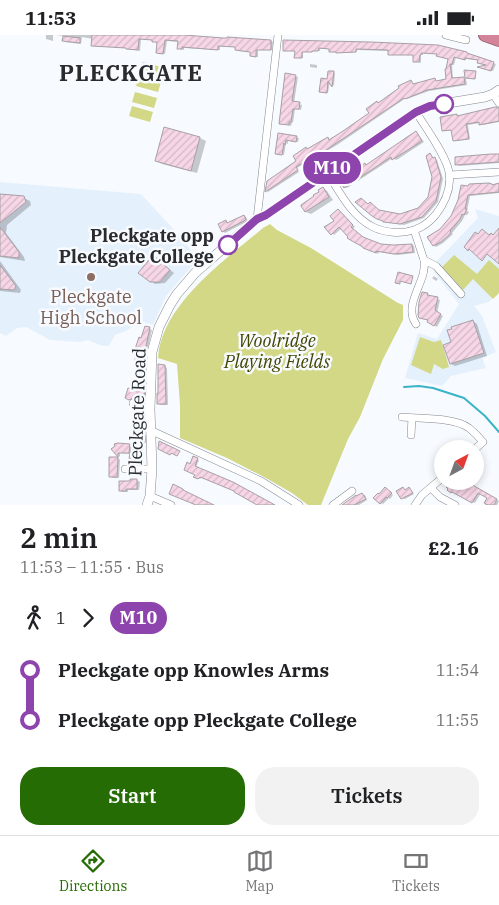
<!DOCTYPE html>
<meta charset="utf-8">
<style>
body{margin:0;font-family:"IBM Plex Serif",serif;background:#f2f2f2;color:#202124;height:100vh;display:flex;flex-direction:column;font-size:19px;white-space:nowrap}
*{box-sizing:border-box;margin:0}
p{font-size:16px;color:#757577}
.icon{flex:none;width:28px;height:28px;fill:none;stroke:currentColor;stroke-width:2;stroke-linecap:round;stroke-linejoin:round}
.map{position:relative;height:470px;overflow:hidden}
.panel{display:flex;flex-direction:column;background:#fff;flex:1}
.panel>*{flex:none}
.badge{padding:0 10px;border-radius:16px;font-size:18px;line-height:32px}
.needle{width:32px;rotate:41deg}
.fabs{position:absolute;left:434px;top:405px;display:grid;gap:10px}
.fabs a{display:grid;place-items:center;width:50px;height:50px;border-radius:50%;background:#fff;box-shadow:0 2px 8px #0003;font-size:25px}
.map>.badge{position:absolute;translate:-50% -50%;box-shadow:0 0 0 2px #fff}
.legs{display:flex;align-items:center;gap:8px;height:55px;padding:0 20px;font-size:16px}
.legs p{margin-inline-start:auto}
.overview{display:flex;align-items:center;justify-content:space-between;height:85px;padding:0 20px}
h1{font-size:28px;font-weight:600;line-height:38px}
.action{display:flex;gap:10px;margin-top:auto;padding:10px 20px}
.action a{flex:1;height:58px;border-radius:20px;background:#266c05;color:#fff;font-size:20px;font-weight:600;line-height:58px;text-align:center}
.action a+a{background:#f2f2f2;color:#202124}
ul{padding:0 20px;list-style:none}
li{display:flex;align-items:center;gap:18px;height:50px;font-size:19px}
li i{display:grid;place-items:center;width:8px;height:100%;margin:0 6px;background:currentColor}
li i::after{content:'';width:12px;height:12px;margin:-6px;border:4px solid;border-radius:50%;background:#fff}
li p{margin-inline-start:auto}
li:first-child i{background:linear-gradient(#0000 50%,currentColor 0)}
li:last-child i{background:linear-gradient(currentColor 50%,#0000 0)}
.status{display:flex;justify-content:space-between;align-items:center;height:35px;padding:0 25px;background:#fff;direction:ltr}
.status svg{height:14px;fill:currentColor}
.menu{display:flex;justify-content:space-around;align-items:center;height:70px;border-top:1px solid #e0e0e0;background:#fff;font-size:14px;color:#757577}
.menu a{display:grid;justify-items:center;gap:2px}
.menu .on{color:#266c05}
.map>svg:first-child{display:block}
.built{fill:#e5f0fd}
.green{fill:#d2d885}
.shadow{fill:#0003}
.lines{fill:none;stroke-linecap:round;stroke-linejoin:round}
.stream{stroke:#3bb3c7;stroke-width:2}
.building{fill:url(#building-hatch);stroke:#a8a0a4}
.street-casing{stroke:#83888e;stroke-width:8}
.secondary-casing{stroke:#83888e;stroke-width:10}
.highway-casing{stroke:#986573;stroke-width:14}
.street{stroke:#fff;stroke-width:7}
.secondary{stroke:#fff;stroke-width:9}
.highway{stroke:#d38499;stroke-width:12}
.line-1-casing{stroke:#fff;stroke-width:11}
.line-1{stroke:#8e44ad;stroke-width:8}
.stop-1-dot{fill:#fff;stroke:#8e44ad;stroke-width:2.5}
.education-dot{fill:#8d6e63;stroke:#f7fbff;stroke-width:2}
.labels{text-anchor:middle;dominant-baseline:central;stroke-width:5;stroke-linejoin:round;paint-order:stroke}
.stop-label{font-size:18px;font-weight:bold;fill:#292b2d;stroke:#f7fbff;text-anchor:end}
.education-label{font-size:18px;fill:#785e54;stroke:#f7fbff}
.park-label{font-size:18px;font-style:italic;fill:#434501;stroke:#f7fbff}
.street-label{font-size:18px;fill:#292b2d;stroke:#f7fbff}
.district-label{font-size:22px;font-weight:bold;letter-spacing:1px;fill:#292b2d;stroke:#f7fbff}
</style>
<div class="status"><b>11:53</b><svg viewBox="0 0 49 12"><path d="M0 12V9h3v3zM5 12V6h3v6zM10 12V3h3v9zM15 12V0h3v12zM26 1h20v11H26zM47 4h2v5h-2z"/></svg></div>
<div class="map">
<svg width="499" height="470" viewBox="0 0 499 470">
<defs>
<pattern id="building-hatch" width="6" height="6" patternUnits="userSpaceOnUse" patternTransform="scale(1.25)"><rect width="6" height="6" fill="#f7d6e7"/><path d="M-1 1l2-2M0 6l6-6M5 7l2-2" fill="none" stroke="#d4b8c6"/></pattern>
</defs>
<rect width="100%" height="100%" fill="#f7fbff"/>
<g class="built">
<polygon points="0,147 141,159 177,198 198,224 166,261 153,290 140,286 126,296 115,300 109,311 102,311 88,305 79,307 50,305 26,292 17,293 6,301 0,298"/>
<polygon points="475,174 499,181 499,256 489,267 474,271 482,281 496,317 482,323 486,333 451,341 442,351 405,343 418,298 437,304 459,269 434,237 439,232 435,228 478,183"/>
</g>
<g class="green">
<polygon points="143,27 165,33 162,43 140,37"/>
<polygon points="139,41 161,47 158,57 136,51"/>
<polygon points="135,57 157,63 154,73 132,67"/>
<polygon points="132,71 153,77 150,87 129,81"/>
<path d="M270,189L277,195L311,213L398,268L403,270V285L383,324L360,382L348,404L321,470H308L292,458L264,442L227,423L180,403V370L177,329L158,323C161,270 225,225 263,193Z"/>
<polygon points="454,220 477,239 489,225 499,234 499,258 493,264 473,244 463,255 442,232"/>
<polygon points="420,302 434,307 441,305 449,332 443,334 434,329 431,339 411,330"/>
</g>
<g class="shadow">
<polygon points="46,0 53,0 53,6 46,4"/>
<polygon points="56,0 157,0 271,6 273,7 272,15 258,15 258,22 253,22 251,21 252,17 238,16 236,14 236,12 220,11 220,15 184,13 184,15 180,14 178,13 179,7 167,6 165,19 158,18 158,8 155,7 153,5 141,4 140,16 127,13 94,11 93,4 82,2 81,9 65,7 64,5 64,1"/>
<polygon points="284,6 468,20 496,29 493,36 481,33 490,31 480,28 479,25 466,24 466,25 456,22 454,30 452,29 453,44 464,43 466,44 467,50 429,56 407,64 406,63 337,110 325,117 324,116 297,133 299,137 268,157 267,156 268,147 298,126 308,115 328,104 329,105 371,79 379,69 411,46 414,50 435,45 437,47 447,45 450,24 438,19 423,18 423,20 421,20 421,28 414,26 415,20 391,20 389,19 389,16 357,15 357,17 339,18 332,17 330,16 330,14 320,14 320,16 313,16 313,17 303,17 303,23 298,23 296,22 296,16"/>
<polygon points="310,29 317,30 317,33 310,32"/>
<polygon points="334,37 335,38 334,51 330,46 328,58 322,57 323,45 329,46"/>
<polygon points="286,40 298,42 294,68 302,70 301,75 295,74 293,88 292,87 291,91 280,88"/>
<polygon points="499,75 499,87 483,90 480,88 468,90 470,104 456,106 454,105 453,95 445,96 443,95 458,82"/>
<polygon points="165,93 200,103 206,106 197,138 162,129 156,125"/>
<polygon points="416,98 418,99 424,107 398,124 396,125 393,123 347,153 345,152 367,131"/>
<polygon points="279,100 299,103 298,107 288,106 288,109 286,108 284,120 278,119"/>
<polygon points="430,120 437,125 443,144 438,167 424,183 404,190 391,188 377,183 379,176 400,180 419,174 429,163 433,142"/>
<polygon points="499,120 499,128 459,131 456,129"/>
<polygon points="499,149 499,158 470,161 467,176 469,177 467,180 465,180 462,186 452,198 453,199 451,201 443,208 436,212 434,210 441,195 452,181 459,166 462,151 492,151"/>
<polygon points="323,153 327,156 333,165 311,179 306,177 302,171 320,157"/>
<polygon points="0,161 24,163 30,166 31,170 7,190 6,198 24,222 25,226 0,222"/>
<polygon points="339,175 355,192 352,194 364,203 380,210 393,212 412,210 414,211 415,218 398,220 379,217 378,219 367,214 342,193 334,200 332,198"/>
<polygon points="244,181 246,182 248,186 225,198 223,196 226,187 229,188"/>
<polygon points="205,196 212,204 206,209 199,201"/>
<polygon points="154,221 174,238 165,248 155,249 151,246"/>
<polygon points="0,226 21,255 20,258 0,256"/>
<polygon points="434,241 438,244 436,246 432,243"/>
<polygon points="427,259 440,265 437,278 443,281 437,292 428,287 429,285 423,284"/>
<polygon points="473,286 477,289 487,321 455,331 451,329 453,308"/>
<polygon points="145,292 152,295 146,322 148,324 146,366 138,363 132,365 129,364 138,358 142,305"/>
<polygon points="165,331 167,333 168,370 161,370 158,369"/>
<polygon points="144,384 146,385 146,390 144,399 147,403 147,408 139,399 141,397"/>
<polygon points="129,410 131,411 131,418 140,418 142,419 142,425 133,425 131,423 131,419 120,418 120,422 113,415"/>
<polygon points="118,423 120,425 119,443 113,443 110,441"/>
<polygon points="197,424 199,425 196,432 272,470 259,470 236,456 202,442 200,444 197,443 191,430"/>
<polygon points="131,445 137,445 140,447 139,455 128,455 128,457 122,457 120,455 131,447"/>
<polygon points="470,449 499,466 497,470 485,470 489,463 481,458 475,468 449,455 466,456"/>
<polygon points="409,453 414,459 405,464 402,463 403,454 406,455"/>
<polygon points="387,455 393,460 390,464 389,463 383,469 381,468 380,460"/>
<polygon points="362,459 365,460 367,465 359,470 344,470"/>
</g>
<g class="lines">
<polyline class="stream" points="404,352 419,351 433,353 464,363 485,381 499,397"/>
</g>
<g class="building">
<polygon points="92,0 184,0 223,3 227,3 227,2 271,5 271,15 256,15 256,22 250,21 250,17 235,15 235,12 218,11 218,15 182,12 182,14 177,14 178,6 165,5 163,19 156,18 157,7 152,7 152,5 139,4 138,15 126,14 126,13 91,11"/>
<polygon points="63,1 80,3 80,8 62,6"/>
<polygon points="283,5 371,7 438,10 467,17 467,18 494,27 491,36 477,32 486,30 477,28 478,25 465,23 465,25 454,22 452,30 450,29 452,43 464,42 465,49 427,55 405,64 404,63 323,117 322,116 296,132 298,135 265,157 267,146 296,126 293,121 306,112 307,114 328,102 329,105 343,96 369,78 366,74 377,66 378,68 399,53 398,51 411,45 413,49 435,43 436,46 446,44 445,34 446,34 448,24 436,21 437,19 421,18 421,20 420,20 419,27 413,27 413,20 388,20 388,15 356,14 356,17 336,18 336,17 329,17 329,14 319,13 318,16 312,16 312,17 302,17 302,23 294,23 295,16 283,16"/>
<polygon points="464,35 476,36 475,44 465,43"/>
<polygon points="328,36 334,36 332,52 328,46 327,58 319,57 321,43 327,44"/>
<polygon points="285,38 296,40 292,66 300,67 299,74 293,74 291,87 289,87 289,90 279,89"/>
<polygon points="495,72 499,73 499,86 479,90 479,87 466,89 469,104 453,106 451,95 442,96 440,82 457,79 457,81"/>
<polygon points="164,92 200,102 191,136 155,126"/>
<polygon points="416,96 422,106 395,123 392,125 391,122 344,153 339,145 365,128 366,130"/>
<polygon points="278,98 297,101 296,107 286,105 285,110 284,108 282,120 275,119"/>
<polygon points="430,118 433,123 435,122 441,142 436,166 422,182 400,189 383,187 383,186 377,184 372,181 355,167 361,163 368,169 370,167 379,175 400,179 418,173 428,162 432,142 426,121"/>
<polygon points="491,119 499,119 499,127 455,130 455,122"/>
<polygon points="489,148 492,149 492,150 499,148 499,157 468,160 465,174 467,174 464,180 462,179 460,184 450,196 451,197 449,200 441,207 433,211 427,202 440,194 451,181 458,165 461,150 468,151 469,149"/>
<polygon points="323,152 329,162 305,177 301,171 301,170 314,161 313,160 319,157 318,155"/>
<polygon points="0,159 24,161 26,167 0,188"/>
<polygon points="338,174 353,190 351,192 363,202 381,209 393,210 412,209 413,217 394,219 376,216 376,218 363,213 363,212 352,206 347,203 348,202 339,192 331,200 324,192 334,186 330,181"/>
<polygon points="244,180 246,184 244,186 222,197 218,189 226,185 227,188"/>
<polygon points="0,192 19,217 19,223 0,221"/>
<polygon points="499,193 499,229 487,219 482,226 469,214 468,216 464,212 475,197 478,199 482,194 489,200 491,198 493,200"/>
<polygon points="205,195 210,202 202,208 197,201"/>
<polygon points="153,220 170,235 160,247 150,247 138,238"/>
<polygon points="0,230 16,251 14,255 0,254"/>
<polygon points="398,237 413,241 411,249 400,246 400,249 395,248"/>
<polygon points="422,257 428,258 427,260 438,262 435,275 441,279 434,291 427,287 428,285 419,283 418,280 419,267"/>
<polygon points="473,285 484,318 450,329 443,310 451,307 447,295 452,294 451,292"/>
<polygon points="145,291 150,292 144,321 146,321 144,366 134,363 129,365 125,363 128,353 137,356 138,335 136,335 137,327 135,327 136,311 139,302 141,303"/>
<polygon points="158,329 165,330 166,369 157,369 157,358 158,358"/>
<polygon points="138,381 144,382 144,388 142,397 145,400 145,408 137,399 140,397 133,395"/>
<polygon points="159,406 180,416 177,421 171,418 170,420 158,414"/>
<polygon points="118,408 130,409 129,418 118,418 118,422 111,414 115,411 114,409"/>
<polygon points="130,417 140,417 140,424 129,424"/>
<polygon points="193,421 198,423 195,431 233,447 275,470 257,470 234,457 234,456 200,442 198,444 193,442 195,440 184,435 187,427 190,429"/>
<polygon points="109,422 118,422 117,442 109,442"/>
<polygon points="130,444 137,444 137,454 126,454 126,456 119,456 119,446 130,446"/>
<polygon points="450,446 453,446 466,454 469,448 497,464 494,470 488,470 484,468 487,463 478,458 472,468 452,457 451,458 447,455 448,454 446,452"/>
<polygon points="173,449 183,454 183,455 214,470 196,470 169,459"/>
<polygon points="385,452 392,458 387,463 386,462 380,469 373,463 378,458 379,459"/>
<polygon points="403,452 405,455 409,452 413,458 401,464 396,456"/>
<polygon points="362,458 366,464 354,470 342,470 356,460 356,461"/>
</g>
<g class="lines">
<g class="street-casing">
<g id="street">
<polyline points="446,0 466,5"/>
<polyline points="493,59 499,68"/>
<path d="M327,137C339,156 351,181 373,192C385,198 401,199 414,195C436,188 453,159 449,137C446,120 425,92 416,77"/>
<polyline points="450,140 499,137"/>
<polyline points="257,184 278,0"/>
<polyline points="414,195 424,225 436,231 461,259"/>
<path d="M416,289C402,269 428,246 424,225"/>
<polyline points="133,368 150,374"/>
<path d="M402,382C421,384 454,382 469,393C474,397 479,402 483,407L475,414"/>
<polyline points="152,396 261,446 299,470"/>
<polyline points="411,400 412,383"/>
<polyline points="125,434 152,434"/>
<polyline points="431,453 440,462 455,470"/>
<polyline points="150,461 171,470"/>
<polyline points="333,470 352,456"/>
<polyline points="415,470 422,460 442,443"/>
</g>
</g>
<g class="secondary-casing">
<polyline id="secondary" points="147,470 150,461 152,434 150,374 152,317 159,292 170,270 177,259 195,238 257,184 266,180 416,77 430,71 485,62 493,59 499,55"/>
</g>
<g class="highway-casing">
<polyline id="highway" points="485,0 499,5"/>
</g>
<use href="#street" class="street"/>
<use href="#secondary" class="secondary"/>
<use href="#highway" class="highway"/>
</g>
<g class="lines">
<g class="line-1-casing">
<polyline id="line-1" points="228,210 257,184 266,180 416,77 430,71 444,69"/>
</g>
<use href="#line-1" class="line-1"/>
</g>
<g class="stop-1-dot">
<circle cx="444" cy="69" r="9"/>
<circle cx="228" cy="210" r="9"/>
</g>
<circle class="education-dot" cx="91" cy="242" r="5"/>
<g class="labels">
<g class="stop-label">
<text x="214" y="200">Pleckgate opp<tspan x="214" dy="21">Pleckgate College</tspan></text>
</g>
<g class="education-label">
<text x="91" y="261">Pleckgate<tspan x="91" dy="21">High School</tspan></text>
</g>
<g class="park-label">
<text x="277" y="305">Woolridge<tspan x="277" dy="21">Playing Fields</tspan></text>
</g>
<g class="street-label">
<text transform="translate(137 377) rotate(-88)">Pleckgate Road</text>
</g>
<g class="district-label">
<text x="131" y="37">PLECKGATE</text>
</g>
</g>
</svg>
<div class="fabs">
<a><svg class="needle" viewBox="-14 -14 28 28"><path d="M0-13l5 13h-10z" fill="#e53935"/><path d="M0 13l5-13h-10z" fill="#757577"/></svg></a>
</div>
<b class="badge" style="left:332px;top:133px;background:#8e44ad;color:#fff">M10</b>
</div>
<section class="panel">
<div class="overview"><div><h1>2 min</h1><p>11:53 – 11:55 · Bus</p></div><b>£2.16</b></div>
<div class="legs"><svg class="icon" aria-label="walk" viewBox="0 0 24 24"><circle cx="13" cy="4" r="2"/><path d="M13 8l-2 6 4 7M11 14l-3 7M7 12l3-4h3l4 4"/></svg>1<svg class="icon" aria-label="forward" viewBox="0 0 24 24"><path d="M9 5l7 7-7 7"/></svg><b class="badge" style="background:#8e44ad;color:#fff">M10</b></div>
<ul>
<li><i style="color:#8e44ad"></i><b>Pleckgate opp Knowles Arms</b><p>11:54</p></li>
<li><i style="color:#8e44ad"></i><b>Pleckgate opp Pleckgate College</b><p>11:55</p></li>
</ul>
<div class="action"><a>Start</a><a>Tickets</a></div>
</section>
<nav class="menu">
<a class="on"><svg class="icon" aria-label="directions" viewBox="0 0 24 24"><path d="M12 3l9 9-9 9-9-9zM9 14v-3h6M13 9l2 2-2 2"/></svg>Directions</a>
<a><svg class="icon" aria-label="map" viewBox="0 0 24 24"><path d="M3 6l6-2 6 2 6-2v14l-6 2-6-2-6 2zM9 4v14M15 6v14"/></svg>Map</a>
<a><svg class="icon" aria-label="tickets" viewBox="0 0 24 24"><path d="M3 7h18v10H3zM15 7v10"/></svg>Tickets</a>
</nav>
